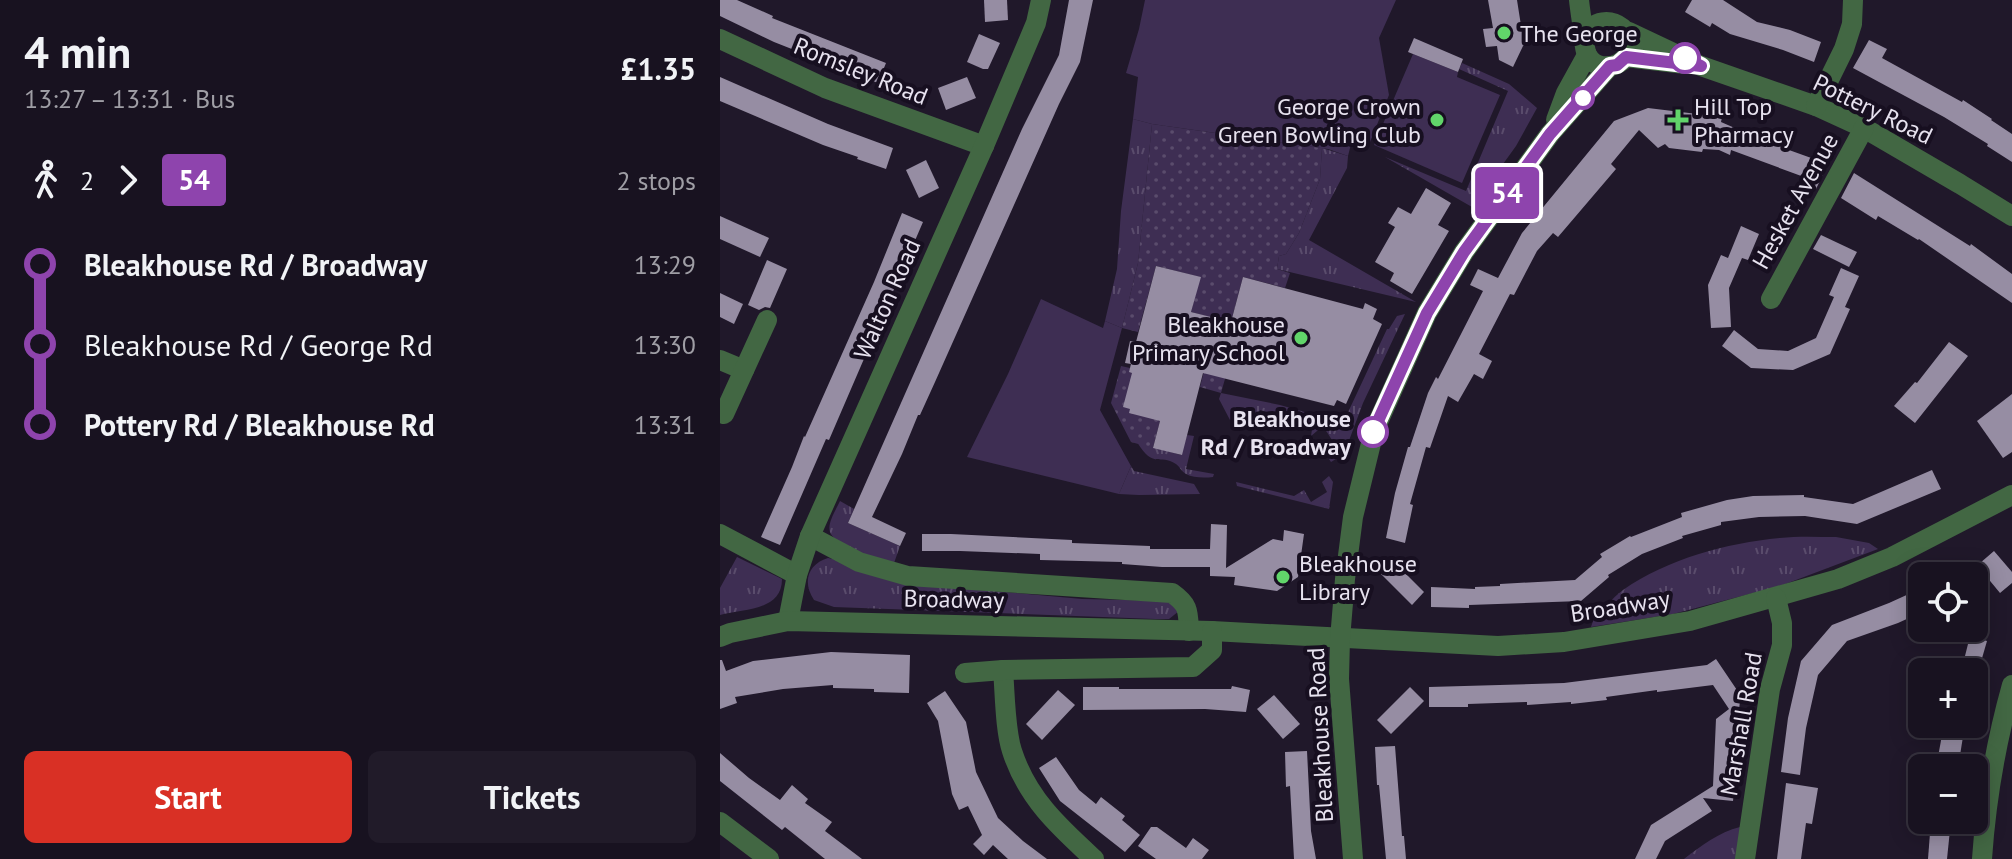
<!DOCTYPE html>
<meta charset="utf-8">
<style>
body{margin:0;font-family:"PT Sans",sans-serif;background:#211b29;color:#f1f3f6;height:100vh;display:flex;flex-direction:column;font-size:30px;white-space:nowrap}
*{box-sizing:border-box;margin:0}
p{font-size:26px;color:#9f9ea5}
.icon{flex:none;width:44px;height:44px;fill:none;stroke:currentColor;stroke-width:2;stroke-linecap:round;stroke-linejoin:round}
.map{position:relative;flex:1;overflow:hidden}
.drawer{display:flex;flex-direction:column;background:#181220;width:720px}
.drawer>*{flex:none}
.badge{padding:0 16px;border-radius:6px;font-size:28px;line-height:52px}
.fabs{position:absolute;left:1188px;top:562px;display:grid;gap:16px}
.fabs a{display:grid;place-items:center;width:80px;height:80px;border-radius:12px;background:#181220;box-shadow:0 4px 20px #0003,0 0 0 2px #36323e;font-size:40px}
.map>.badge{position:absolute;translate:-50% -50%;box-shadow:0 0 0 4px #fff}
.legs{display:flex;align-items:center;gap:12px;height:88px;padding:0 24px;font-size:26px}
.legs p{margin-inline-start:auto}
.head{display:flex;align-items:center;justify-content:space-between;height:136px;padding:0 24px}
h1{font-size:44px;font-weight:800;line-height:60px}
.primary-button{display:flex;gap:16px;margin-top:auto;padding:16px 24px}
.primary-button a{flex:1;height:92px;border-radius:12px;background:#d93025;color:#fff;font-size:32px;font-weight:800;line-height:92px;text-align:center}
.primary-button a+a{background:#211b29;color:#f1f3f6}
ul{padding:0 24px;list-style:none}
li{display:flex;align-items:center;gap:28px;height:80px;font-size:30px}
li i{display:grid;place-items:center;width:12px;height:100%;margin:0 10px;background:currentColor}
li i::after{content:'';width:20px;height:20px;margin:-10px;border:6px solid;border-radius:50%;background:#181220}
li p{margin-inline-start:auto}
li:first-child i{background:linear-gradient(#0000 50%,currentColor 0)}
li:last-child i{background:linear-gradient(currentColor 50%,#0000 0)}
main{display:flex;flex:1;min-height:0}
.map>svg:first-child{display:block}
.grass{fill:url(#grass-tufts)}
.park{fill:url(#park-dots)}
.garden{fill:#3e2e53}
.building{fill:#968da3}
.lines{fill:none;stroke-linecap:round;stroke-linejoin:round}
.minor{stroke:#426743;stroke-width:20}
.line-1-casing{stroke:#fff;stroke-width:18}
.line-1{stroke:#8e44ad;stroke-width:12}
.poi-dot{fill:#61d56a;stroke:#170f20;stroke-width:3}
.stop-1-dot{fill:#fff;stroke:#8e44ad;stroke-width:4}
.labels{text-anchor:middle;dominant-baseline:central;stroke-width:8;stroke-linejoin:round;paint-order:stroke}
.poi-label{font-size:24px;fill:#e7e2ef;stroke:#170f20;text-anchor:start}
.street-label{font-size:24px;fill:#e7e2ef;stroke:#170f20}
.stop-label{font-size:24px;font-weight:bold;fill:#e7e2ef;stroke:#170f20;text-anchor:end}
</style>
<main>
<section class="drawer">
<div class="head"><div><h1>4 min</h1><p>13:27 – 13:31 · Bus</p></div><b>£1.35</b></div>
<div class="legs"><svg class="icon" aria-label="walk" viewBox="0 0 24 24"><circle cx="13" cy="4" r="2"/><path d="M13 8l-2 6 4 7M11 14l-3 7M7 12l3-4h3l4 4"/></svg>2<svg class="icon" aria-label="forward" viewBox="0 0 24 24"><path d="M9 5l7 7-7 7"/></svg><b class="badge" style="background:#8e44ad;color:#fff">54</b><p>2 stops</p></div>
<ul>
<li><i style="color:#8e44ad"></i><b>Bleakhouse Rd / Broadway</b><p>13:29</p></li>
<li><i style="color:#8e44ad"></i><span>Bleakhouse Rd / George Rd</span><p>13:30</p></li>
<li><i style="color:#8e44ad"></i><b>Pottery Rd / Bleakhouse Rd</b><p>13:31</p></li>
</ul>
<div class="primary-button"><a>Start</a><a>Tickets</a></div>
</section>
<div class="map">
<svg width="1292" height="859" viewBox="0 0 1292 859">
<defs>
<pattern id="grass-tufts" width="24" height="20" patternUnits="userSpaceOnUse" patternTransform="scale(2)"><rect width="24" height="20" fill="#3e2e53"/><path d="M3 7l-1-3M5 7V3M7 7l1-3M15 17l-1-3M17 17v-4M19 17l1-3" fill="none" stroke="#5a4c6c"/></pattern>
<pattern id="park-dots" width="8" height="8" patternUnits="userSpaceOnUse" patternTransform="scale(2)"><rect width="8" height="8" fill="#3e2e53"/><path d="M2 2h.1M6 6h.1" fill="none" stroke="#5a4c6c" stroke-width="1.8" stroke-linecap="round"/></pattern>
</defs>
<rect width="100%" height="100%" fill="#20182a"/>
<g class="grass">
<polygon points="742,63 789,84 817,108 796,146 752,207 665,157 746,191 788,91 739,69"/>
<polygon points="413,119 432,124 418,263 402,328 385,321 397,269 401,211"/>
<polygon points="602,148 628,156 627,168 589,240 696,302 557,269 559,256 566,254 579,233 600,179"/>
<polygon points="685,314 643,403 624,454 611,462 609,459 619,451 603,426 591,436 593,423 540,410 535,423 526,411 510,420 499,399 501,393 560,405 623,423 667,329 669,329 677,316"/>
<path d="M467,435L474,436L466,469L494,474L493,477C485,478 473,478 466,474C462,472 460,467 456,464C439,453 434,470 417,442L461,455Z"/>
<polygon points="411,466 414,471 474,484 480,494 419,495 399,494"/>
<polygon points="609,476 613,482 609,509 517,486 516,482 574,496 584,490 591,502 607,492 602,482"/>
<path d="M120,501L134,509L128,523L180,546L174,563C158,559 116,548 110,532C107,523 116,510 120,501Z"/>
<path d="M1116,537L1149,543L1158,549L1060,586L953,614L871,627L873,621C882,611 892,598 903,590C948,559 1006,543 1060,538C1078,536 1097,537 1116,537Z"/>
<path d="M17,557L62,579C62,611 23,609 0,615V588Z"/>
<path d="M108,558L251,589L362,599L449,601L459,611L449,619H436L114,607L94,600C82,582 88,564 108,558Z"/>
<path d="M1020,827L1022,830L1017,859H964C981,846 999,832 1020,827Z"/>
</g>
<g class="park">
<polygon points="432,124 602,148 600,179 579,233 566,254 559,256 557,269 570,273 565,288 523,277 503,351 512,354 501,393 480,387 497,319 471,312 480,277 436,266 418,332 402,328 418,263"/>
<polygon points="401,366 410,368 410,372 417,374 410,409 440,421 433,448 411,442 391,403"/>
</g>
<g class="garden">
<polygon points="425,0 676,0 659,38 669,95 648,147 632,140 628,156 608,149 432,124 413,119 418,77 406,73 419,29"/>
<polygon points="693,54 738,72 737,77 780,95 742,183 654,145"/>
<polygon points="321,299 383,328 385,321 402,328 380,410 411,466 399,494 247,457 288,374"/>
</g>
<g class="building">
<polygon points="0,0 17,0 53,16 52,18 166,63 158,83 54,42 0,16"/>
<polygon points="264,0 287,0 288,20 265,22"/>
<polygon points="349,0 373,0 360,62 339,104 215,382 200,415 198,415 182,454 152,517 186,533 180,546 128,523 302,129 339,55"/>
<polygon points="768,0 797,0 802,32 806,34 807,43 803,46 793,67 779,60 777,46 766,47 763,29 773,28"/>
<polygon points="972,0 1003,0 1037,22 1070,30 1101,42 1094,62 1063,50 1010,34 992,23 990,27 965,12"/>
<polygon points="259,34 280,43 268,69 263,69 247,62"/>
<polygon points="694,38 743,59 738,72 688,52"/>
<polygon points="1149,40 1167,49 1162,58 1242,102 1243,100 1272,119 1271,120 1292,134 1292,162 1267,146 1268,144 1224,117 1133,68"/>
<polygon points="0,77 108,124 173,148 166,169 137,159 138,157 103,145 0,101"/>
<polygon points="247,77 256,98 226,110 218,88"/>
<polygon points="928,108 1002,117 1001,122 1040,139 1041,137 1070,148 1069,150 1108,164 1096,189 1082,185 1084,177 1011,150 1010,155 999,150 983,149 982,152 949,148 945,144 938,148 919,130 891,164 896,169 838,237 833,233 817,251 794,295 790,294 759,354 772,361 763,379 754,374 738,402 728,396 710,448 706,447 690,504 693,505 685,543 666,538 675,493 688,447 690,447 708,393 716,377 718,379 763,291 750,285 758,269 778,278 802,233 894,121"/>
<polygon points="206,160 219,188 199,198 186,170"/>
<polygon points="1134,173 1250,246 1251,244 1292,274 1292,303 1199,239 1198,240 1158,216 1156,220 1121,198"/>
<polygon points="706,188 731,203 718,225 729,231 692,294 670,281 674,273 655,262 675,227 668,223 678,207 691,214"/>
<polygon points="182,213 203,222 109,440 106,439 60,545 41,537 72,467 84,436 85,437 154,282"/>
<polygon points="0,216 49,238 40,257 0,239"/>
<polygon points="1021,226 1039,234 1028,260 1022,258 1009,288 1011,327 991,328 988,285 1001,255 1008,258"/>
<polygon points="1101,235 1137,252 1129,267 1093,249"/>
<polygon points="47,260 67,269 50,308 45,307 39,310 28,305"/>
<polygon points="436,266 481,277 471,312 511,322 523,277 643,309 645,303 657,309 653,319 662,324 626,404 617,400 614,406 483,373 462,455 433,448 440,421 409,413 410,409 403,407 412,373 409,372 411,364 405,363 410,341 416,342"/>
<polygon points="1121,268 1139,276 1125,307 1130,309 1110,354 1073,370 1031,368 1002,346 1014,330 1038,349 1068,351 1096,338 1114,297 1109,295"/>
<polygon points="0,293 23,304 14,324 0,317"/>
<polygon points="1229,342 1248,356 1195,423 1174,406 1195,382 1197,383"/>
<polygon points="1292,394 1292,452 1283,458 1257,421"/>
<polygon points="1212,470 1221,489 1137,524 1085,516 1039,517 1001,522 1001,525 962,536 963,538 922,554 888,575 889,577 861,601 749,605 749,608 711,607 711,587 755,589 755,587 780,586 780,584 855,580 882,557 880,554 910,536 911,537 962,517 961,513 1007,500 1033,496 1084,495 1084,497 1133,504"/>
<polygon points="491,524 507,525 506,568 553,539 563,541 564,530 584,534 578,577 557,591 514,585 515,577 490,576 490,567 442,567 402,564 402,562 320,560 320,554 240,551 202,551 202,534 231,534 352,540 352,543 430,546 430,549 490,549"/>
<polygon points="1274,551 1292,572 1292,583 1280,593 1266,576 1245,576"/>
<polygon points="670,558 704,592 692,605 658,571"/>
<polygon points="1202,588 1202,612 1178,623 1127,641 1098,675 1086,728 1080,775 1061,772 1068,718 1081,661 1112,625 1169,603"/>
<polygon points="1250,636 1267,641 1258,672 1241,672"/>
<polygon points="111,652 190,655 189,693 154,692 154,689 113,688 113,685 63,689 15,697 17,703 0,709 0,660 2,660 6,671 33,661"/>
<polygon points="996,659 1023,699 1020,701 1013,762 1017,762 1013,801 983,798 992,811 945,841 936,859 915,859 931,825 993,786 996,719 1009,709 993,685 937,692 937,690 886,697 887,700 851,704 851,702 807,705 807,702 748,704 748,707 709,707 709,687 844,683 987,665"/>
<polygon points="512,686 530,690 526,712 485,709 363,710 363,687 399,687 399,689 511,689"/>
<polygon points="690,687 704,701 671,734 657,720"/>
<polygon points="338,690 355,705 322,740 306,724"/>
<polygon points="225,691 246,722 256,772 278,818 303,841 327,859 288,859 273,845 264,855 253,844 262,835 248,806 239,810 232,794 218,721 207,703"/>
<polygon points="554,695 580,724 563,739 537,709"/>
<polygon points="1224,724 1245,724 1238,768 1216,768"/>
<polygon points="675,746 682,836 684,836 686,859 666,859 659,785 657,785 655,747"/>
<polygon points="587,751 591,831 596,859 574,859 570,786 566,787 565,752"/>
<polygon points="0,753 29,778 60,800 72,785 88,799 85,803 112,822 105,831 142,859 105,859 65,827 62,830 0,781"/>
<polygon points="336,757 359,790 376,804 381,797 405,816 402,820 420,835 405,852 340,801 319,768"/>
<polygon points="1066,783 1098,788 1092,824 1086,823 1081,859 1057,859"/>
<polygon points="1211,820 1231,820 1227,859 1208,859"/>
<polygon points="431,827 437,827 466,848 473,838 489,850 482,859 436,859 418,846"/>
</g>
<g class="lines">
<g class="minor">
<path d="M859,0C860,10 862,21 863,31C865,45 863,61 881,66C888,67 894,66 899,63C935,41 883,0 864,37"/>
<polyline points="909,32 981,66 1096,106 1144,128 1240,184 1292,216"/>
<polyline points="0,39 105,88 264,146"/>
<polyline points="906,57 965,64"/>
<polyline points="1096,106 1124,49 1132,24 1133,0"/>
<polyline points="836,120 846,93 867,55"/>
<polyline points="1051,299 1144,128"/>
<polyline points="0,360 24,370"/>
<polyline points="4,414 47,320"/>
<polyline points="0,534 77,575"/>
<path d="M90,536L139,562L188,576L452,593C469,605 468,611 469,631"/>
<polyline points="68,621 77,575 90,536 264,146 316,23 321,0"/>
<polyline points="0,637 10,633 68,621 492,631 778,646 844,642 970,621 1118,579 1172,557 1292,495"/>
<path d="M283,670C285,693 285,730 292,751C307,798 339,827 374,859"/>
<polyline points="245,673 283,670 473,667 492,650 492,631"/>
<polyline points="0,822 49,859"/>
<polyline points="633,859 619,679 620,639 625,579 633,517 654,431 707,313 744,252 830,134 890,66"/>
<polyline points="1025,859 1050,689 1062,645 1062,623 1056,598"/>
<path d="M1262,859C1266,800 1276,742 1292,685"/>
</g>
</g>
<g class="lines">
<g class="line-1-casing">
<polyline id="line-1" points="653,432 707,313 744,252 830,134 890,66 897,65 906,57 981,66 965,58"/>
</g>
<use href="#line-1" class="line-1"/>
</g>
<g class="poi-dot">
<circle cx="784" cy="33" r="8"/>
<circle cx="717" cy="120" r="8"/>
<path d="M954 108h8v8h8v8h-8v8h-8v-8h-8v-8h8z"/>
<circle cx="581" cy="338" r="8"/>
<circle cx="563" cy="577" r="8"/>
</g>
<g class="stop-1-dot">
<circle cx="965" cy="58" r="14"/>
<circle cx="863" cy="98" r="10"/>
<circle cx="653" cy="432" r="14"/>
</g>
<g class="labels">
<g class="poi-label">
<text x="800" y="33">The George</text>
<text x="701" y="106" text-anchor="end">George Crown<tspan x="701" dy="28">Green Bowling Club</tspan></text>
<text x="974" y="106">Hill Top<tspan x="974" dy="28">Pharmacy</tspan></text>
<text x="565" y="324" text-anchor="end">Bleakhouse<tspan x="565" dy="28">Primary School</tspan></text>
<text x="579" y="563">Bleakhouse<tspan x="579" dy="28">Library</tspan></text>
</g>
<g class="street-label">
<text transform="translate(141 71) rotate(22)">Romsley Road</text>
<text transform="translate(1153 109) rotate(26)">Pottery Road</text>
<text transform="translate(1075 201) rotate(-61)">Hesket Avenue</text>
<text transform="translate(167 299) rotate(-66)">Walton Road</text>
<text transform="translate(234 599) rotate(1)">Broadway</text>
<text transform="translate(900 606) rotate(-9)">Broadway</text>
<text transform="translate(1021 724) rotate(-80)">Marshall Road</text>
<text transform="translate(600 735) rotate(-93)">Bleakhouse Road</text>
</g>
<g class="stop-label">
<text x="631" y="418">Bleakhouse<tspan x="631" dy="28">Rd / Broadway</tspan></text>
</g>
</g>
</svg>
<div class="fabs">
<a><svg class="icon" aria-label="locate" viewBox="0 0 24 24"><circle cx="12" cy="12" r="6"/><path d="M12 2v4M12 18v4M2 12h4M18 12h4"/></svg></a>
<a>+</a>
<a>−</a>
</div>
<b class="badge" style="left:787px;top:193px;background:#8e44ad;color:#fff">54</b>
</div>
</main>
